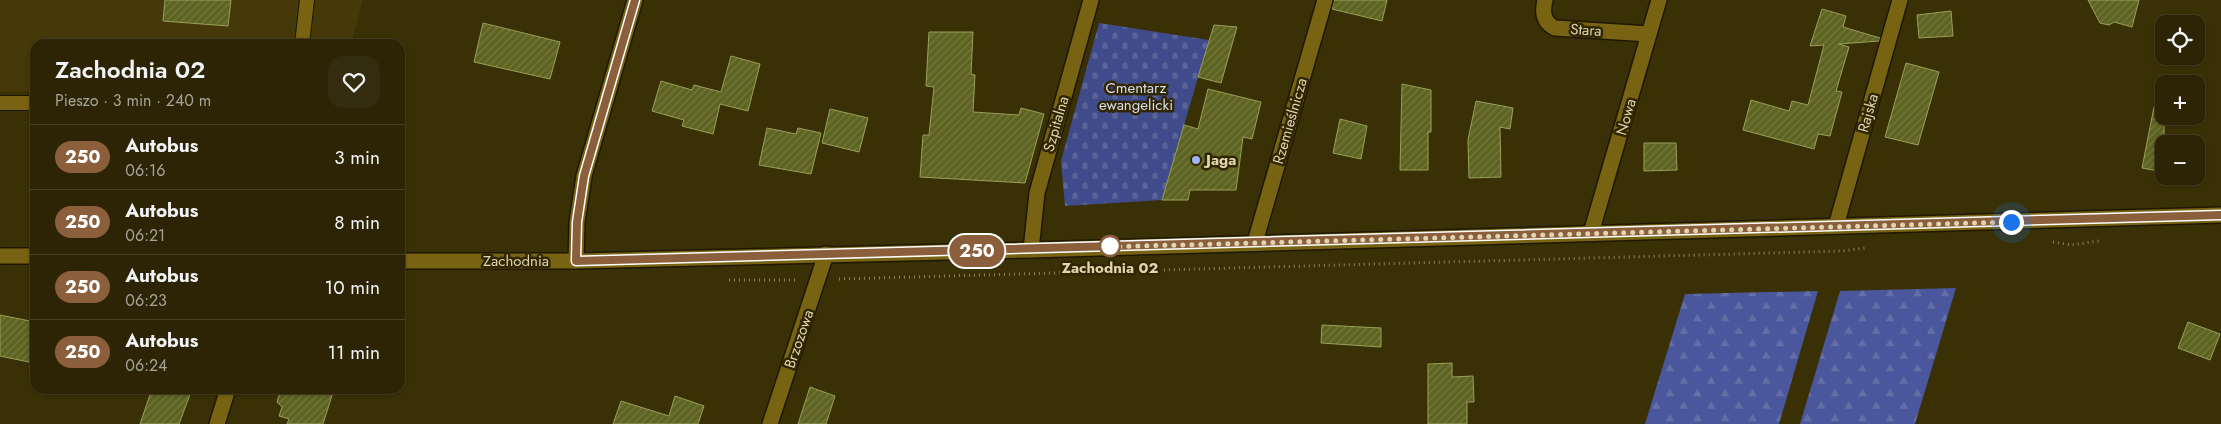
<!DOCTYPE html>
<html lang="pl">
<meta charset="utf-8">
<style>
body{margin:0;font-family:Jost,sans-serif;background:#342c0e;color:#f1f3f6;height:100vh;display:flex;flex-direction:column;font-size:19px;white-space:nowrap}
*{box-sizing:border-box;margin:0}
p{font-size:16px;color:#a6a49a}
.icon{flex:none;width:28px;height:28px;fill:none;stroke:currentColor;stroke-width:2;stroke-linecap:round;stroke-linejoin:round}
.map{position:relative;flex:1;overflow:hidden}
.side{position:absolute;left:30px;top:39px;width:375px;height:355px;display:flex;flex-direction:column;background:#2c2404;border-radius:15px;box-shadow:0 1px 4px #0004,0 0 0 1px #484126}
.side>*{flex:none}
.badge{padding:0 10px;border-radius:16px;font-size:18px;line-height:32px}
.fabs{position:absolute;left:2155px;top:15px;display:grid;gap:10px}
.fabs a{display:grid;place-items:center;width:50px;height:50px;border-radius:10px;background:#2c2404;box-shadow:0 1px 4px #0004,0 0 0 1px #484126;font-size:25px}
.you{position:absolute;width:25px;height:25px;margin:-12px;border:4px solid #fff;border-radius:50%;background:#1a73e8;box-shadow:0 0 0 8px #1a73e833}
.map>.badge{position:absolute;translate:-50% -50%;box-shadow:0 0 0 2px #fff}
.round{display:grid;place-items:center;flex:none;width:52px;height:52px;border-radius:15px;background:#342c0e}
.headline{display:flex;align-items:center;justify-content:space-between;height:85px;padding:0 25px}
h1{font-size:24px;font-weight:600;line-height:38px}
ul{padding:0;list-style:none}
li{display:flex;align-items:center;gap:15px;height:65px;padding:0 25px;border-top:1px solid #484126}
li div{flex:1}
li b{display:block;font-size:19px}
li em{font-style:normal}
li .badge{min-width:55px;font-weight:700;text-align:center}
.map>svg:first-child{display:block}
.built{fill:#453909}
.forest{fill:url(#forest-firs)}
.cemetery{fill:url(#cemetery-stones)}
.building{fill:url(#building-hatch);stroke:#99a157}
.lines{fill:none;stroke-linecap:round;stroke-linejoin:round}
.lane-casing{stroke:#1e1802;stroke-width:16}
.street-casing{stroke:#1e1802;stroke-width:18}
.path{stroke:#8e845d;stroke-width:3;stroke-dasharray:1 4;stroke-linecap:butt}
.lane{stroke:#776311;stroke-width:14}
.street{stroke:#776311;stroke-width:15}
.line-casing{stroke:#fff;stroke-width:11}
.line{stroke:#8b5e3c;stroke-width:8}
.walk{stroke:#dfd5b1;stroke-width:5;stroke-dasharray:0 9}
.poi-dot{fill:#a2b2fd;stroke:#302600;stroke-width:2}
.stop-dot{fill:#fff;stroke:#8b5e3c;stroke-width:2.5}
.labels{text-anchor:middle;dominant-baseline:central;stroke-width:5;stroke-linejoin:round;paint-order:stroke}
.street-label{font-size:15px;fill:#dfd5b1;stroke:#302600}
.park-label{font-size:15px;fill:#d7dcf0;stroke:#302600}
.poi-label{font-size:15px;font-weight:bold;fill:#dfd5b1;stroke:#302600;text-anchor:start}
.stop-label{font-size:15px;font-weight:bold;fill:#dfd5b1;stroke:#302600}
</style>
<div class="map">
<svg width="2221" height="424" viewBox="0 0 2221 424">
<defs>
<pattern id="forest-firs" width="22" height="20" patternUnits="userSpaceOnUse" patternTransform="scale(1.25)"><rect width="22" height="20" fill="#4b579c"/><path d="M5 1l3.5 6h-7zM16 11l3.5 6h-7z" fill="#646ea7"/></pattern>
<pattern id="cemetery-stones" width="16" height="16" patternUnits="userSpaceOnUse" patternTransform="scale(1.25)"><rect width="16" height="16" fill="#404b8b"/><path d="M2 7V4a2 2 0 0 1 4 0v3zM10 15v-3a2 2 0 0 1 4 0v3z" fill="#5b6499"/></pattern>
<pattern id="building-hatch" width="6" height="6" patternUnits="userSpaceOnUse" patternTransform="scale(1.25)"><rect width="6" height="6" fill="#5d6320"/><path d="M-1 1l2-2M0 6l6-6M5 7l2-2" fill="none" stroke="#74783e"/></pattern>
</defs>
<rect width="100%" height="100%" fill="#3a3006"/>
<polygon class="built" points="0,0 363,0 351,44 35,44 35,91 0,92"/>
<g class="forest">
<polygon points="1956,288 1915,424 1800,424 1840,291"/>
<polygon points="1818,291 1779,424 1645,424 1685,294"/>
</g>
<polygon class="cemetery" points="1099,23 1209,40 1162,200 1065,206 1061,161"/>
<g class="building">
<polygon points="165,0 231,0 228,26 163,21"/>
<polygon points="1334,0 1387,0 1382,21 1332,9"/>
<polygon points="2088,0 2139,0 2132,27 2114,22 2109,25 2100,23"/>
<polygon points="1822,9 1846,16 1843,27 1880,38 1879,41 1839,44 1849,47 1836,91 1842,92 1830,136 1818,134 1814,149 1743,130 1751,100 1789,111 1792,101 1808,105 1824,45 1810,46"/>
<polygon points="1951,11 1953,36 1919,38 1917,15"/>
<polygon points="483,23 560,42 550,79 474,62"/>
<polygon points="1214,25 1237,27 1221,83 1198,77"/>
<polygon points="929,32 973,32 971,74 975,75 973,112 1019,115 1021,108 1044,114 1025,183 920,177 923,135 929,135 934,87 926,86"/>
<polygon points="731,56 760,64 748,111 720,104 713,134 682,126 684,120 652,111 661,81 692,90 694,85 721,92"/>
<polygon points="1906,63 1939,72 1918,145 1885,137"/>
<polygon points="1402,84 1431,90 1431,132 1428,132 1428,170 1400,170"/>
<polygon points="1208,89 1261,102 1252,139 1243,137 1236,190 1190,190 1188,200 1162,200 1184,125 1198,129"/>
<polygon points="1476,101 1513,108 1510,129 1500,127 1501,177 1469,178 1468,140"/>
<polygon points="2154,107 2164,108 2164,172 2142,168"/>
<polygon points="830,109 868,118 859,152 822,143"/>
<polygon points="1340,119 1367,126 1361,159 1333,153"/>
<polygon points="767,128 796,134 798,128 821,133 811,174 759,165"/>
<polygon points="1644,143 1676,143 1677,170 1644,171"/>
<polygon points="0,315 35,322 29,362 0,356"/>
<polygon points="2188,322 2220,334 2210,360 2178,348"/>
<polygon points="1322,325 1381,328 1381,347 1321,343"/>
<polygon points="1452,363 1452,377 1473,376 1474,402 1467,402 1467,424 1428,424 1428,364"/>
<polygon points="810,387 835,396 826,424 798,424"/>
<polygon points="152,389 192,389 179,424 140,424"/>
<polygon points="281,389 334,389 323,424 287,424 289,419 279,416 282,407 277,402"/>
<polygon points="675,396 704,406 698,424 613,424 621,401 669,416"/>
</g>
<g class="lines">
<g class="lane-casing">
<g id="lane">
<polyline points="302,44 307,0"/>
<polyline points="0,103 35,103"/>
</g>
</g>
<g class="street-casing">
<g id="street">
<path d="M1545,0C1542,12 1543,22 1555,28L1649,34"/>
<polyline points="1836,226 1900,0"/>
<polyline points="1591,233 1659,0"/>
<polyline points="1255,242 1325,0"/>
<polyline points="1031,250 1037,193 1091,0"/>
<polyline points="0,256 35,256"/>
<polyline points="400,261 576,261 1031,250 2221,215"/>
<polyline points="576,261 577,222 584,176 635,0"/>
<polyline points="217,424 228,389"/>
<polyline points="770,424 826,254"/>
</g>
</g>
<g class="path">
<polyline points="2053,242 2071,245 2099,241"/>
<polyline points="839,279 1842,251 1865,248"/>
<polyline points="729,280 795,280"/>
</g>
<use href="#lane" class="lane"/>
<use href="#street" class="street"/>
</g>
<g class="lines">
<g class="line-casing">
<polyline id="line" points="635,0 584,176 577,222 576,261 2221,215"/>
</g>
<use href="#line" class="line"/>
<polyline class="walk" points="1110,246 1106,247 2011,222"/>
</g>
<circle class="poi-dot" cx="1196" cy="160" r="5"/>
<circle class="stop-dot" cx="1110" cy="246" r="10"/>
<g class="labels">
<g class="street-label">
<text transform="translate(1586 30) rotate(4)">Stara</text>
<text transform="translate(1868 113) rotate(-74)">Rajska</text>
<text transform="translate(1626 117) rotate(-74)">Nowa</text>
<text transform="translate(1290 121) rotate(-74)">Rzemieślnicza</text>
<text transform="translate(1056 124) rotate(-74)">Szpitalna</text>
<text x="516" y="261">Zachodnia</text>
<text transform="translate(799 339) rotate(-71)">Brzozowa</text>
</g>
<g class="park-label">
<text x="1136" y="88">Cmentarz<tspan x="1136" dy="17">ewangelicki</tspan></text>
</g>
<g class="poi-label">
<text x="1206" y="160">Jaga</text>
</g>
<g class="stop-label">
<text x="1110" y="268">Zachodnia 02</text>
</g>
</g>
</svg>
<div class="fabs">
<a><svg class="icon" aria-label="locate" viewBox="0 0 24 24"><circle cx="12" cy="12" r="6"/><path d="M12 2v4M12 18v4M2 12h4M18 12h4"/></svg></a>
<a>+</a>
<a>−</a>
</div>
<div class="you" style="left:2011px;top:222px"></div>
<b class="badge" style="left:977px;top:251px;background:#8b5e3c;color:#fff">250</b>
<section class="side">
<div class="headline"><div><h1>Zachodnia 02</h1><p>Pieszo · 3 min · 240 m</p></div><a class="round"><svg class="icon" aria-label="heart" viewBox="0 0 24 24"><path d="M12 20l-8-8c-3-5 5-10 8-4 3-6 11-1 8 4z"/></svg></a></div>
<ul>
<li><span class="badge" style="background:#8b5e3c;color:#fff">250</span><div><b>Autobus</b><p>06:16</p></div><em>3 min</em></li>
<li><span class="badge" style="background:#8b5e3c;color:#fff">250</span><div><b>Autobus</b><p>06:21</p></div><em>8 min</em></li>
<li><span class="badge" style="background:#8b5e3c;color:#fff">250</span><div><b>Autobus</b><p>06:23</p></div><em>10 min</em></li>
<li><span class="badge" style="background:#8b5e3c;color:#fff">250</span><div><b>Autobus</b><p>06:24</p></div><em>11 min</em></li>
</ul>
</section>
</div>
